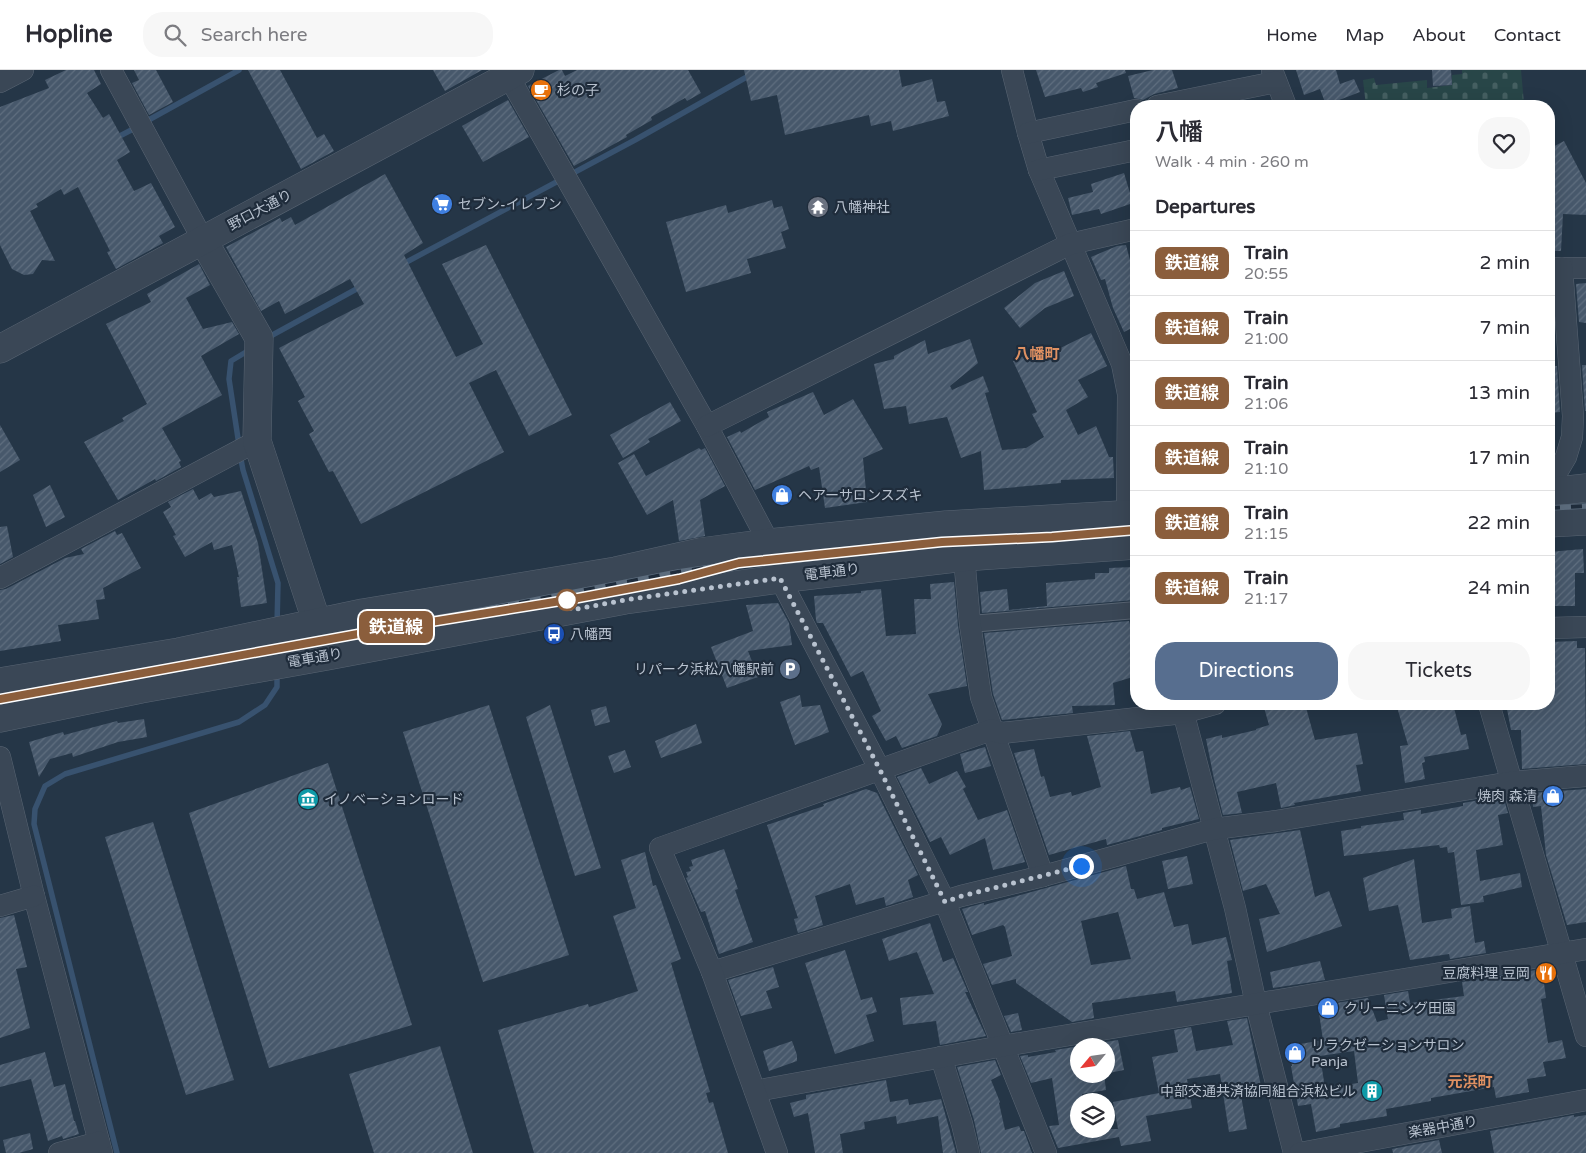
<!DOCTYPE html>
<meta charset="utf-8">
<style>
body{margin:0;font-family:"Varela Round","Noto Sans JP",sans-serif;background:#f7f7f7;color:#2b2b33;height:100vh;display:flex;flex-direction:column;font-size:19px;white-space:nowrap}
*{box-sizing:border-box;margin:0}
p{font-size:16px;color:#7c7c81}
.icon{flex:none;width:28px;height:28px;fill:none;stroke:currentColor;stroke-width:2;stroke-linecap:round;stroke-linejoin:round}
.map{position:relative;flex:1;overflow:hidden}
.details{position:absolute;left:1130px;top:30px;width:425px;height:610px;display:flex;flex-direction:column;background:#fff;border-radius:20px;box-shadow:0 5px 20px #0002}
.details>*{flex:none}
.badge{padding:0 10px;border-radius:8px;font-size:18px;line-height:32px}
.needle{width:32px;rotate:241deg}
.tools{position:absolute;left:1070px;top:968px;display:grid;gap:10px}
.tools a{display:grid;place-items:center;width:45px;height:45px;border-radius:50%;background:#fff;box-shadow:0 5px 20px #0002;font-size:25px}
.you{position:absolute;width:25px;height:25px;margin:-12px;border:4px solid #fff;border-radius:50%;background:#1a73e8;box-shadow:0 0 0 8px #1a73e833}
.map>.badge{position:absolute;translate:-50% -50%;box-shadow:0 0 0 2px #fff}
h2{padding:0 25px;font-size:19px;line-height:45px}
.round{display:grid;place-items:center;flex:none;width:52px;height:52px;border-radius:20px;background:#f7f7f7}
.overview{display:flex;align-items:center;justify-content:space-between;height:85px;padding:0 25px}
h1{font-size:24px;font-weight:600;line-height:38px}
.button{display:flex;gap:10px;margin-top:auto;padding:10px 25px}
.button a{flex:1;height:58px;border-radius:20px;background:#576e8f;color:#fff;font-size:20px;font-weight:600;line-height:58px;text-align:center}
.button a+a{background:#f7f7f7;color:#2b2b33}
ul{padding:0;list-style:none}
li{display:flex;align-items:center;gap:15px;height:65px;padding:0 25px;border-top:1px solid #e1e1e2}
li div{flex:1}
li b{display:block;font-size:19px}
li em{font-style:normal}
li .badge{min-width:55px;font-weight:700;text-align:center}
header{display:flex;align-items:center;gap:30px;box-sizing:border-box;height:70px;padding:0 25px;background:#fff;border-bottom:1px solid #e1e1e2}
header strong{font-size:24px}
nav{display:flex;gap:28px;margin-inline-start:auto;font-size:18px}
.search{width:350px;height:45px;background:#f7f7f7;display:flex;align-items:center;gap:12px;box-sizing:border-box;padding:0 18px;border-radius:20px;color:#7c7c81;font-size:19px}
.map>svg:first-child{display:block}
.cemetery{fill:url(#cemetery-stones)}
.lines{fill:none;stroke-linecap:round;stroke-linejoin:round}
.stream{stroke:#38526f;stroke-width:5.5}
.building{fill:url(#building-hatch);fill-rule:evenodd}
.pedestrian-casing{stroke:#596573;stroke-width:18}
.minor-casing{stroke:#596573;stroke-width:22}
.tertiary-casing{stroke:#596573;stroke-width:29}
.pedestrian{stroke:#3a4756;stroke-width:16}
.minor{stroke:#3a4756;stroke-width:21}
.tertiary{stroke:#3a4756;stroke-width:28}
.rail-casing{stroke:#5c6c7d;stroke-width:5.5}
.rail{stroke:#1f2c3b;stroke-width:4;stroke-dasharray:11;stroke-linecap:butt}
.line-casing{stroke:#fff;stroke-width:11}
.line{stroke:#8b5e3c;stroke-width:8}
.walk{stroke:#b8c2cf;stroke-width:5;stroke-dasharray:0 9}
.stop-dot{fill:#fff;stroke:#8b5e3c;stroke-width:2.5}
.labels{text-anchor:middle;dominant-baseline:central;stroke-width:4.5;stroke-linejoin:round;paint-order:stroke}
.poi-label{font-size:14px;fill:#b8c2cf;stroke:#1f2c3b;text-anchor:start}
.street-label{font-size:14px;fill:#b8c2cf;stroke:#1f2c3b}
.neighbourhood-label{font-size:15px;font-weight:bold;fill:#e09162;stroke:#1f2c3b}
</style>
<header>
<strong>Hopline</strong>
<div class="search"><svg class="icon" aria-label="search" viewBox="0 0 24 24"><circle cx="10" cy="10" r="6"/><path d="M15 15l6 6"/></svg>Search here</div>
<nav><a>Home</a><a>Map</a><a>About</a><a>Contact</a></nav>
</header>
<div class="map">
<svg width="1586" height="1083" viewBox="0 0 1586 1083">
<defs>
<pattern id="cemetery-stones" width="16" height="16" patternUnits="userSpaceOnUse" patternTransform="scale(1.25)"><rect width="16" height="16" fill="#284648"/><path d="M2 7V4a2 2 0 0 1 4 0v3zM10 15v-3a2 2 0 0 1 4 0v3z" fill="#455f61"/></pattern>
<pattern id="building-hatch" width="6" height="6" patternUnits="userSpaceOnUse" patternTransform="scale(1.25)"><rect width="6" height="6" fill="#47586b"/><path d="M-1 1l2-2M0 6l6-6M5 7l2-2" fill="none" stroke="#5f6e7f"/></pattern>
</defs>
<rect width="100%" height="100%" fill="#253647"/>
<polygon class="cemetery" points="1462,0 1521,0 1524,34 1509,36 1366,36 1363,10 1374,8 1376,15 1427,10 1427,18 1452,15 1452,5 1462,4"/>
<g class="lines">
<g class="stream">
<polyline points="145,52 239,0"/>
<polyline points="114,69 137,57"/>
<polyline points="401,195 635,70 759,0"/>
<polyline points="267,268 362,216"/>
<polyline points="239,375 229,309 231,291 251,279"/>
<polyline points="240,384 243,400 278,513 277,555"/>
<polyline points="117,1083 34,754 35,739 45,716 65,704 239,652 265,635 277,617 277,601"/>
</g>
</g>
<g class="building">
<polygon points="66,0 94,0 101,14 87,23 103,48 109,44 130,82 117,90 134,121 151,113 175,157 159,166 163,173 116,199 107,182 110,181 78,117 64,125 61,119 36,134 38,137 30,141 55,191 42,190 33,204 24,205 12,199 0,175 0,37 49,18 45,10"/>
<polygon points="134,0 156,0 173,32 149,45 132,13 139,10"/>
<polygon points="248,0 280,0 317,68 324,64 334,81 301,99"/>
<polygon points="433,0 482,0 445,21"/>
<polygon points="559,0 562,0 565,6 577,0 688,0 701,23 687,31 685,28 651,47 652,50 626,65 627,67 574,96 528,16"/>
<polygon points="744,0 899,0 902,17 932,9 937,32 945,31 949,46 893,61 891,51 871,56 869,45 785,65 777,25 751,31"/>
<polygon points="1036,0 1125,0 1126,3 1096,13 1098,17 1083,22 1081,18 1045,27"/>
<polygon points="1153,0 1172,0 1178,18 1154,24 1143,30 1134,28 1128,6"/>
<polygon points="1296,0 1336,0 1340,14 1354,9 1360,22 1326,35 1320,19 1304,25"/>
<polygon points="1432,0 1451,0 1452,15 1433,16"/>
<polygon points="508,30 529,67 483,92 462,56"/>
<polygon points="1564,71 1586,113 1586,145 1563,144 1561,181 1549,181 1549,79"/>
<polygon points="1124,103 1133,133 1101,144 1099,139 1072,145 1068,128 1093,122 1091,114"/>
<polygon points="385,104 423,173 404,185 456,287 483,274 442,194 486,175 572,345 529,366 496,300 469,313 504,382 361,454 333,401 329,402 309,364 314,361 298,331 305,327 279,278 364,234 350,209 285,244 279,231 261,241 226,177 280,148 282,152 291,147 295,155"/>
<polygon points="772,130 774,138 782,136 789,159 781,162 786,178 747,189 751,203 686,222 666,152 726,135 728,143"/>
<polygon points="1126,175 1136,213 1136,229 1130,231 1136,246 1136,256 1124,262 1113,238 1105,209 1101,210 1091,187 1117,176"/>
<polygon points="199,194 210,215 186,228 203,259 232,252 239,264 201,286 222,325 162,358 181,391 179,392 181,397 156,411 155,409 118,430 84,372 124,351 122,348 147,334 106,254 151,232 147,224"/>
<polygon points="1064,201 1074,226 1045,238 1020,258 1004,238 1035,213"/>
<polygon points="1586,213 1586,253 1579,252 1576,214"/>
<polygon points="1549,217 1551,217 1553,248 1549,247"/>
<polygon points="1091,263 1107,296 1078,310 1088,327 1066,340 1078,365 1096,356 1109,387 1113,387 1114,408 1061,410 1061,413 984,420 981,381 961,388 947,347 909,354 906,336 884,339 874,294 894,289 894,286 925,270 928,284 970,269 978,293 950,316 952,320 983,306 989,322 985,323 1002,380 1026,378 1044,367 1032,344 1037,342 1013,291 1033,282 1035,286 1040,284 1042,287"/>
<polygon points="1582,295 1586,295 1586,341 1585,341"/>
<polygon points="1549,296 1557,296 1560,342 1549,343"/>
<polygon points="813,322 824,345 853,329 883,379 863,388 867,432 825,438 819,397 811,400 809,396 755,420 727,367 740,361 741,363 769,347 767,342"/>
<polygon points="670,332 681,351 648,369 650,372 623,388 610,365"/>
<polygon points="0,355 20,390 0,402"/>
<polygon points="699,378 701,380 705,378 725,416 700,430 705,466 679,471 673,430 647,445 618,393 634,384 646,406"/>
<polygon points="50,415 65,447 46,457 33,425"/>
<polygon points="193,419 199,430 211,423 214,427 241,421 258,473 267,533 241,537 237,507 239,507 232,475 214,480 212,472 185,487 173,466 176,465 163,442 171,437 168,432"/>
<polygon points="7,456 13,487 0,494 0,457"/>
<polygon points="115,461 117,465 122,463 141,498 103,518 105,529 96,530 99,549 58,555 61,571 0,581 0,520 6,519 65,488 84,484 81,479"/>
<polygon points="1583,479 1584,503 1575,503 1575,536 1550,536 1549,482"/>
<polygon points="1133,497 1134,530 982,543 980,522 1007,519 1009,540 1047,536 1046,513 1095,509 1095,503 1109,503 1109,498"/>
<polygon points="954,512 958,555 967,616 928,624 942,654 937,666 902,678 896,666 886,671 872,646 881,641 863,601 851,607 823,553 817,553 816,550 814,526 861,523 861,521 881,519 886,566 916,564 914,529 931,529 930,514"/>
<polygon points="778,533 789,553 792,575 748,581 758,607 727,618 711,577 753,561 746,535"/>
<polygon points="1129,551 1136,575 1136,606 1113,613 1115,635 1072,636 1073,643 1002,650 993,624 984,563"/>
<polygon points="1577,571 1577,578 1585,578 1586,694 1522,699 1521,660 1511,660 1506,634 1549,634 1549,572"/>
<polygon points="800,625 802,637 820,635 829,662 795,675 780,632"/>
<polygon points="1263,634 1305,634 1315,670 1357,663 1363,694 1356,695 1361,721 1294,733 1295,735 1281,738 1276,713 1237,722 1242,743 1223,745 1214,709 1206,669 1222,665 1222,668 1256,660 1256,659 1269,655"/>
<polygon points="1409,634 1453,634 1461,665 1466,664 1469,679 1424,687 1425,692 1422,693 1425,709 1405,713 1400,676 1408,675 1397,637"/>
<polygon points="489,635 569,885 483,912 403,662"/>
<polygon points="550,635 601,798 575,806 526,647"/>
<polygon points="606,636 610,652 595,656 591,640"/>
<polygon points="144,649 147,667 118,672 73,687 72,683 50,689 39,707 29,672 63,662 64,665 117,651 118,653"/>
<polygon points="696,654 702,673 661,688 655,671"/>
<polygon points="1130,661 1136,682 1143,681 1151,724 1180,717 1181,720 1190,717 1199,749 1162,758 1162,760 1107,775 1106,769 1049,785 1014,683 1034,679 1041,707 1044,706 1050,727 1071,722 1072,726 1101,717 1087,666"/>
<polygon points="985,677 991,696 965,703 960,684"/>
<polygon points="625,680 631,697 614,703 608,686"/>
<polygon points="328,693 412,955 269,998 189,743"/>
<polygon points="921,698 929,714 957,701 966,717 963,719 978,750 1007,740 1025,792 993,800 985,768 950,785 941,767 930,772 897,707"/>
<polygon points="866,719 877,723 918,805 908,810 913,827 886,836 884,827 856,835 850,814 815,826 823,855 798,863 794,849 798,848 767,755 824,736 823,734"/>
<polygon points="1586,719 1586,852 1567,855 1546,785 1541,736 1533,737 1532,723"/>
<polygon points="1503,726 1508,743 1498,745 1503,775 1476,780 1480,811 1520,803 1522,817 1483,826 1484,832 1461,835 1454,782 1448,783 1447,777 1440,778 1439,775 1344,786 1341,761 1361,758 1361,756 1404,750 1403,743 1421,740 1421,744 1463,736 1463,733"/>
<polygon points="153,752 234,1010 186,1025 105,767"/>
<polygon points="1300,760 1315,827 1329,821 1342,856 1267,882 1259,849 1280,844 1266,814 1243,821 1230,770"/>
<polygon points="724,779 738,819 735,820 753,872 719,884 705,841 701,842 686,808 688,807 686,802 691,801 689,797 693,796 691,790"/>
<polygon points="645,782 653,816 656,815 681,889 671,893 710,1022 706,1023 709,1033 713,1032 728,1083 534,1083 498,960 588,934 589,937 638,921 613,846 636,838 621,790"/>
<polygon points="1187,786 1193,814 1168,819 1162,791"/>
<polygon points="1414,789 1422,853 1452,848 1451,839 1470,836 1475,873 1484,871 1486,883 1450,889 1449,884 1410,890 1398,835 1369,841 1363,808"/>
<path d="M1126,796L1131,819H1134L1137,829L1164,822L1174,857L1188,854L1192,875L1226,867L1232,890L1227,891L1232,923L1177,932L1175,921L1092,933L1094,948L1072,952L1016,913V909L992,915L983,894L1012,886L1005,857L1003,855L972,865L962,839L984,833V835ZM1118,842L1131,889L1091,895L1081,851Z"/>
<polygon points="14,845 27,897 16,899 30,958 0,968 0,848"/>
<polygon points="930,853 943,892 953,888 968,922 965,922 986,966 940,975 936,951 903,955 900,928 934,924 917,882 889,891 882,869"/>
<polygon points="845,880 861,930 872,927 877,942 866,945 874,971 835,984 805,893"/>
<polygon points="1320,891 1325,910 1273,918 1270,902"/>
<polygon points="773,897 779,917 766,921 772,938 741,946 728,910"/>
<path d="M1542,899L1546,928L1541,929L1548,973L1562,970L1566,988L1543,992L1546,1006L1527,1009L1529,1022L1496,1028L1494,1017L1431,1028V1031L1386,1039L1387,1046L1340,1054V1057L1316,1062L1311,1034L1298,1036L1291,996H1292L1289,976L1323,970L1318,936L1368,928L1377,952L1388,949L1384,925L1408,921L1410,933L1464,926L1462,912ZM1354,981L1358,1013L1325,1018L1320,986Z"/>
<polygon points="1018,943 1022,960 1011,962 1004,946"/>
<path d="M1247,948L1261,1016L1240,1020L1247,1059L1229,1062L1220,1004L1187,1009L1192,1038L1146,1046L1151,1071L1121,1076L1119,1067L1058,1078L1049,1056L1059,1055L1052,1008L1031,1013L1020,986L1028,985V987L1056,982L1055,980L1118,970L1124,1000L1104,1004L1106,1020L1082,1024L1083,1031H1079V1059H1118L1113,1032L1159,1023L1152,987L1178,982L1174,960L1191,957L1196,981L1233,975L1227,951ZM1079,976H1106V1004H1079Z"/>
<polygon points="792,971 797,985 797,991 769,1001 763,981"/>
<polygon points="440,976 473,1083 374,1083 349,1004"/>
<polygon points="45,982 54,1017 65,1014 74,1051 75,1051 79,1064 63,1069 62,1066 48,1071 31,1009 0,1017 0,995"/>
<polygon points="995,990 1001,1005 991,1010 1000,1032 999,1033 1005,1060 1019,1056 1021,1061 1024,1061 1032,1083 981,1083 974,1050 957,997"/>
<polygon points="886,1010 890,1032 908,1029 909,1035 941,1029 956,1083 943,1083 938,1046 897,1054 896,1046 864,1052 865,1059 840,1064 843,1083 815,1083 808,1043 794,1047 790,1033 806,1029 806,1025"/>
<polygon points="1574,1045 1574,1047 1586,1045 1586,1083 1494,1083 1490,1061"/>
<polygon points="30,1063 33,1079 19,1083 6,1083 3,1070"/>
<polygon points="1439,1070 1442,1083 1393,1083 1392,1079"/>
</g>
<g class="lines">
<g class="pedestrian-casing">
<polyline id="pedestrian" points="970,554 1136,540"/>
</g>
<g class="minor-casing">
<g id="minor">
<polyline points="111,0 203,170"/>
<polyline points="505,0 707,356 769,473 780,509 880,700 945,832 1046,1083"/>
<polyline points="1012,0 1028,63 1039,100 1122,294 1128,324 1127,444"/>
<polyline points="1272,0 1286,36"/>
<polyline points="0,12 23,0"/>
<polyline points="1157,36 1276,12"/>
<polyline points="1028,63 1136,40"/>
<polyline points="1039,100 1136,80"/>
<polyline points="1549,198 1586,198"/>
<polyline points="707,356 1070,174 1136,159"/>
<polyline points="1549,416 1566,387 1572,367 1573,346 1562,198"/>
<polyline points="964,487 970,554 981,627 1043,806"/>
<polyline points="0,508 257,371"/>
<polyline points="1549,558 1586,557"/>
<polyline points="1181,634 1235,838 1256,934 1294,1083"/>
<polyline points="1489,634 1586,966"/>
<polyline points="0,687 34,826 102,1083"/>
<polyline points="0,836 34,826"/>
<polyline points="712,902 961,826 1043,806 1214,759 1276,751 1512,712 1586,706"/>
<polyline points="941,987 962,1054 969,1083"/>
<polyline points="755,1021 1003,976 1586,879"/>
<polyline points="59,1083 99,1072"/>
<polyline points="777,1083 712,902 660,778 991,660 1002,663 1183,643 1215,634"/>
<polyline points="1300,1083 1586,1030"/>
</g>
</g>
<g class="tertiary-casing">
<g id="tertiary">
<polyline points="203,170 259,268 257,371 323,571"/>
<polyline points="0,279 520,0"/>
<polyline points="1549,422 1586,418"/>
<polyline points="1549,453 1586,451"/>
<polyline points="0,612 179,582 363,543 616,501 701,482 769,473 946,455 1136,444"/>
<polyline points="0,648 141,619 327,586 625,530 780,509 964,487 1136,475"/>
</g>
</g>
<use href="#pedestrian" class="pedestrian"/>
<use href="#minor" class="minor"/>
<use href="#tertiary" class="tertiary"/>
<g class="rail-casing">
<g id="rail">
<polyline points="1549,438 1586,436"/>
<polyline points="0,629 369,562 678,502 739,493 942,472 1052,467 1136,460"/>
</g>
</g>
<use href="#rail" class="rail"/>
</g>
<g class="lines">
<g class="line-casing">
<polyline id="line" points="0,629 369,562 573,529 679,509 739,493 942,472 1052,467 1136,460"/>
</g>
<use href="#line" class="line"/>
<polyline class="walk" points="567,530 571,540 625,530 780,508 880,700 945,832 962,826 1081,796"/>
</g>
<defs>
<g id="cafe-disc" transform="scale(1.125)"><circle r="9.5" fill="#e8710a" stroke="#1f2c3b"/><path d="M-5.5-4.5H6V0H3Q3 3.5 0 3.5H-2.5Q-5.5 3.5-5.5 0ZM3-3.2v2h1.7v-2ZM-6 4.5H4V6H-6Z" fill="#fff"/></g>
<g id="supermarket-disc" transform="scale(1.125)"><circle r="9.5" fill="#3f7fe0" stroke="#1f2c3b"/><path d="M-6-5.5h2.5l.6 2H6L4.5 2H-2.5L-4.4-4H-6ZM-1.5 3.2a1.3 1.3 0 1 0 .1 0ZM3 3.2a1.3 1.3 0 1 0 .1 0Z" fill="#fff"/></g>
<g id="temple-disc" transform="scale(1.125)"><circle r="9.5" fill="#6b7280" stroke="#1f2c3b"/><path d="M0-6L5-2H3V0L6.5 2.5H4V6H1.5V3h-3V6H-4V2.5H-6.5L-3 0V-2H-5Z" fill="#fff"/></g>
<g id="shop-disc" transform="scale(1.125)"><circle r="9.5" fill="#3f7fe0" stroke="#1f2c3b"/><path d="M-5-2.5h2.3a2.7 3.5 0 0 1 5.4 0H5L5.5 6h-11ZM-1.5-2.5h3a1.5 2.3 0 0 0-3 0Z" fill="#fff"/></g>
<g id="bus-disc" transform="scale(1.125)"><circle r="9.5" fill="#1a4fb4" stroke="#1f2c3b"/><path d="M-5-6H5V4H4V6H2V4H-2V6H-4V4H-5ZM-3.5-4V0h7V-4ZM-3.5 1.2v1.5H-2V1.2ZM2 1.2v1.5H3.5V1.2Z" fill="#fff"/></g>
<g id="parking-disc" transform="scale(1.125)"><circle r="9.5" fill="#5c6f8a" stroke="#1f2c3b"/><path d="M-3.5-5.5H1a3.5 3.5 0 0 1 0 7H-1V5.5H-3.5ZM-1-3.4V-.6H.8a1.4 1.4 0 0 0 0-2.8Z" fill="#fff"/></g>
<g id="museum-disc" transform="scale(1.125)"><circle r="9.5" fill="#0f9aa8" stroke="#1f2c3b"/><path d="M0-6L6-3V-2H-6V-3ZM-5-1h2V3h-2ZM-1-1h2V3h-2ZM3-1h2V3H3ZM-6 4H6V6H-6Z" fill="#fff"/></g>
<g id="restaurant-disc" transform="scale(1.125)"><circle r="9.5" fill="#e8710a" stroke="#1f2c3b"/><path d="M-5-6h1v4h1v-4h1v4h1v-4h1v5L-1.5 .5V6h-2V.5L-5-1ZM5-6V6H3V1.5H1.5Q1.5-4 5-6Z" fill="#fff"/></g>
<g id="building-disc" transform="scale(1.125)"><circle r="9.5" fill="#0f9aa8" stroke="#1f2c3b"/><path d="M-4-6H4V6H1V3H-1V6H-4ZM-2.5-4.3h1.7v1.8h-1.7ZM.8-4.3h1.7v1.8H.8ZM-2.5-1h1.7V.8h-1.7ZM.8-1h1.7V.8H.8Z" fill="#fff"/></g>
</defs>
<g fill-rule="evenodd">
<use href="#cafe-disc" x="541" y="20"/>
<use href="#supermarket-disc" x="442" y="134"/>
<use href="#temple-disc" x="818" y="137"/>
<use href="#shop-disc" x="782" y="425"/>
<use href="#bus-disc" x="554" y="564"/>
<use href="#parking-disc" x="790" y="599"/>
<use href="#shop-disc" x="1553" y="726"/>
<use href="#museum-disc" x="308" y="729"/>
<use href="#restaurant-disc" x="1546" y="903"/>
<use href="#shop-disc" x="1328" y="938"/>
<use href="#shop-disc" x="1295" y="983"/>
<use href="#building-disc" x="1372" y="1021"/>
</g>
<circle class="stop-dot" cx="567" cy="530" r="10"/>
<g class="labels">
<g class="poi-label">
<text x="557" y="20">杉の子</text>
<text x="458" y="134">セブン-イレブン</text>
<text x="834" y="137">八幡神社</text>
<text x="798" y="425">ヘアーサロンスズキ</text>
<text x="570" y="564">八幡西</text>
<text x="774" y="599" text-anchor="end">リパーク浜松八幡駅前</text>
<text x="1537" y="726" text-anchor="end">焼肉 森清</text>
<text x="324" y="729">イノベーションロード</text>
<text x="1530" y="903" text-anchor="end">豆腐料理 豆岡</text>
<text x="1344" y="938">クリーニング田園</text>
<text x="1311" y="975">リラクゼーションサロン<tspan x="1311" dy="16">Panja</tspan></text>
<text x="1356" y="1021" text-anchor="end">中部交通共済協同組合浜松ビル</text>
</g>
<g class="street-label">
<text transform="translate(260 140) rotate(-28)">野口大通り</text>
<text transform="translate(832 502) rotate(-7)">電車通り</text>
<text transform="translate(315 588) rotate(-10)">電車通り</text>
<text transform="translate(1443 1057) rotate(-10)">楽器中通り</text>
</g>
<g class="neighbourhood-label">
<text x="1037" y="284">八幡町</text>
<text x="1470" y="1012">元浜町</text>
</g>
</g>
</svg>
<div class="tools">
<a><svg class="needle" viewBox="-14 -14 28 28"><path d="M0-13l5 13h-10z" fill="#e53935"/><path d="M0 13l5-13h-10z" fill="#7c7c81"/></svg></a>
<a><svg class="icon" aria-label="layers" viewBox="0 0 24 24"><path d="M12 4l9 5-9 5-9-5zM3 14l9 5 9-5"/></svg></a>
</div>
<div class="you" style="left:1081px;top:796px"></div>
<b class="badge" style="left:396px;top:557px;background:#8b5e3c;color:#fff">鉄道線</b>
<section class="details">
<div class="overview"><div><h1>八幡</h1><p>Walk · 4 min · 260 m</p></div><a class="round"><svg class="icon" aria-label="heart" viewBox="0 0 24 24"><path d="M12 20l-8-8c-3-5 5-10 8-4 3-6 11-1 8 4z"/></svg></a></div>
<h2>Departures</h2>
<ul>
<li><span class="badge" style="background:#8b5e3c;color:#fff">鉄道線</span><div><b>Train</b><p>20:55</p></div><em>2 min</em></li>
<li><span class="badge" style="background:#8b5e3c;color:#fff">鉄道線</span><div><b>Train</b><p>21:00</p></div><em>7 min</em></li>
<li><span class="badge" style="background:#8b5e3c;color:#fff">鉄道線</span><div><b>Train</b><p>21:06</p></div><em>13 min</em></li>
<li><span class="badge" style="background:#8b5e3c;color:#fff">鉄道線</span><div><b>Train</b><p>21:10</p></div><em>17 min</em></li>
<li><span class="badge" style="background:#8b5e3c;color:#fff">鉄道線</span><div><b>Train</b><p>21:15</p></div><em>22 min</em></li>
<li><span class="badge" style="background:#8b5e3c;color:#fff">鉄道線</span><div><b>Train</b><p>21:17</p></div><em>24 min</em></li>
</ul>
<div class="button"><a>Directions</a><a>Tickets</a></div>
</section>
</div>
